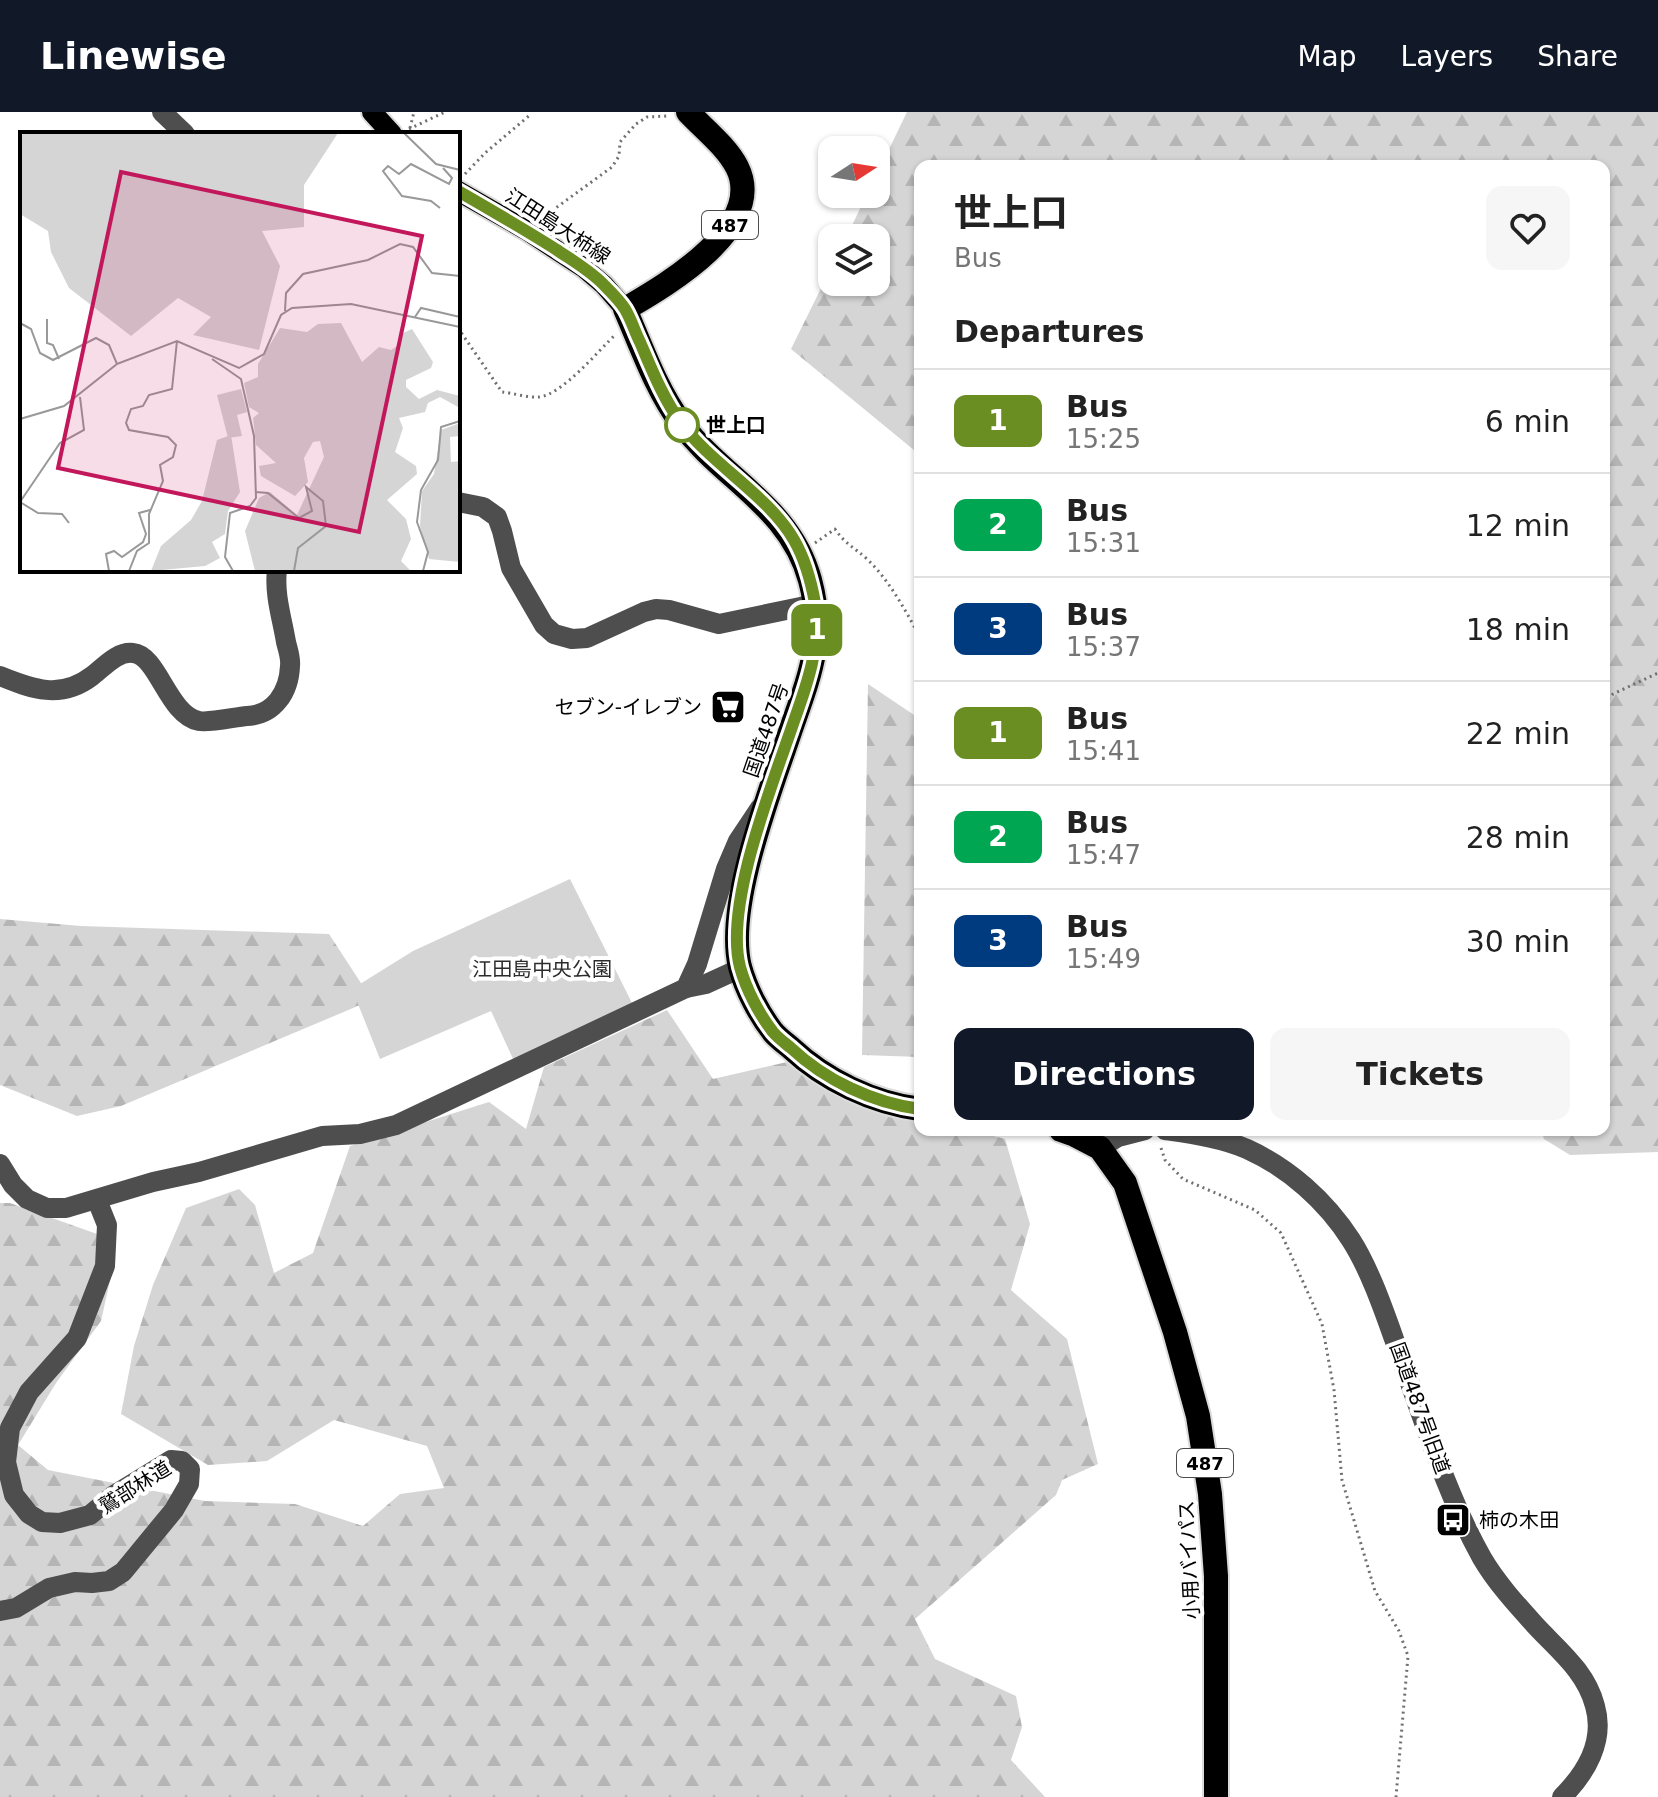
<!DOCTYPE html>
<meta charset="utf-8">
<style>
body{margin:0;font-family:"DejaVu Sans","Noto Sans JP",sans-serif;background:#f6f6f6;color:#222;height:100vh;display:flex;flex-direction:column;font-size:30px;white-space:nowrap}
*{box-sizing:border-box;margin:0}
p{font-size:26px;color:#767676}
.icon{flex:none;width:44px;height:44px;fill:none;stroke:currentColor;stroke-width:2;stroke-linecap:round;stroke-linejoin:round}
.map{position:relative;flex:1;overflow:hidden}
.drawer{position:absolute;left:914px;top:48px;width:696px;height:976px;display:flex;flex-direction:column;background:#fff;border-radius:16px;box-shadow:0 2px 6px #0004}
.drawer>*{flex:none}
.badge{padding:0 16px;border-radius:12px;font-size:28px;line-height:52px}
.needle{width:52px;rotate:78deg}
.buttons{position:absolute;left:818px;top:24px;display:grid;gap:16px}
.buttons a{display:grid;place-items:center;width:72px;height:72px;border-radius:16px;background:#fff;box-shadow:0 2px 6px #0004;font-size:40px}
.map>.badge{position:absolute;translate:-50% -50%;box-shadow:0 0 0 4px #fff}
h2{padding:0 40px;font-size:30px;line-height:72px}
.round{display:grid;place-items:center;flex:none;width:84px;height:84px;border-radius:16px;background:#f6f6f6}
.summary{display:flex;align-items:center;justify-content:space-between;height:136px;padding:0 40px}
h1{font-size:38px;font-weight:700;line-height:60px}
.primary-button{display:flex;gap:16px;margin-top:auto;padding:16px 40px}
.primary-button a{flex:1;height:92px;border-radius:16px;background:#111827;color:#fff;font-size:32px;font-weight:700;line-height:92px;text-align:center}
.primary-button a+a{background:#f6f6f6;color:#222}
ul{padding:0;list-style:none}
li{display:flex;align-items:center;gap:24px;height:104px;padding:0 40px;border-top:2px solid #e0e0e0}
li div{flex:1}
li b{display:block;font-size:30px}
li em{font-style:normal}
li .badge{min-width:88px;font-weight:700;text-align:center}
header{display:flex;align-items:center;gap:48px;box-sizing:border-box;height:112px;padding:0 40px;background:#111827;color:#fff}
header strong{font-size:38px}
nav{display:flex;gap:44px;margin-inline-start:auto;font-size:28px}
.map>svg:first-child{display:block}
.forest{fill:url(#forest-firs)}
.green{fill:#d5d5d5}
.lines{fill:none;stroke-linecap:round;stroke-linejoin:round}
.major-casing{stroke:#dbdbdb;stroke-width:24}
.highway-casing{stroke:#dbdbdb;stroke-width:28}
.path{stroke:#707070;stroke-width:3;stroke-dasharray:2 4;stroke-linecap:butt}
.minor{stroke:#4e4e4e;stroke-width:20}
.major{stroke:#000;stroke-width:20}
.highway{stroke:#000;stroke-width:24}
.line-casing{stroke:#fff;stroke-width:18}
.line{stroke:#6b8e23;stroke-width:12}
.stop-dot{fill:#fff;stroke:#6b8e23;stroke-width:4}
.labels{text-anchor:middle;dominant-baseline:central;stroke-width:8;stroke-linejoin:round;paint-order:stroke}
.shield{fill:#fff;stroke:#4c4c4c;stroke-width:2}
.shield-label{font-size:18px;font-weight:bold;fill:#000}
.street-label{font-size:20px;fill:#000;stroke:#fff}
.stop-label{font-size:20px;font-weight:bold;fill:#000;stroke:#fff;text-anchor:start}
.poi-label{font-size:20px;fill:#000;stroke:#fff;text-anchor:end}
.park-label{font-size:20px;fill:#2c2c2c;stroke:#fff}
.inset-road{fill:none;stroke:#999;stroke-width:2}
.view{fill:#c2185b;fill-opacity:0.15;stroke:#c2185b;stroke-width:4}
.inset-edge{fill:none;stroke:#000;stroke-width:4}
</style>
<header>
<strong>Linewise</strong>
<nav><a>Map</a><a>Layers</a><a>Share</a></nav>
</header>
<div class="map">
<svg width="1658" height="1685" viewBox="0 0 1658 1685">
<defs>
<pattern id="forest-firs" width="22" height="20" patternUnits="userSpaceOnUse" patternTransform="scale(2)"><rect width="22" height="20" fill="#d5d5d5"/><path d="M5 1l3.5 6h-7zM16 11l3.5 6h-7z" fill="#b5b5b5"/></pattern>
</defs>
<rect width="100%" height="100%" fill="#fff"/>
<g class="forest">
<polygon points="907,0 1658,0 1658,1040 1570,1043 1544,1027 1541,1018 1604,1018 1604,54 920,54 920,343 791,237 832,154 832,170 876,170 876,126 846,126 867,82 876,82 876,64"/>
<polygon points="868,572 920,607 920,945 862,943"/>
<polygon points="0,807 81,814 329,822 372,888 121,994 77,1004 0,973"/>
<polygon points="667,898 713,967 787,950 880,995 920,1005 920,1018 969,1018 1005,1027 1030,1112 1011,1178 1067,1227 1098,1352 1062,1368 1056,1383 915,1507 935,1547 1016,1584 1022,1615 1011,1648 1045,1685 0,1685 0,1091 10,1091 97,1122 111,1164 101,1209 56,1271 18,1333 48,1358 205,1389 295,1392 363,1414 400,1382 444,1376 427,1334 334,1308 267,1349 208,1353 121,1302 134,1234 153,1173 186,1096 239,1077 255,1093 274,1161 313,1141 350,1034 489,990 526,1017 544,955"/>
</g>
<polygon class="green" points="570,767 632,891 514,949 491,899 380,947 352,877 413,839"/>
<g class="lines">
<g class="major-casing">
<g id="major">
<polyline points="372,0 392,22"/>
<polyline points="458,79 526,118 584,156 604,173 625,197"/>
</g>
</g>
<g class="highway-casing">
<g id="highway">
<path d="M688,0C704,17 726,34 737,55C767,115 666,173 625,197C642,236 656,277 681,311C723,368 790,394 810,468C826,527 809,565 790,620C770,680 725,794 740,855C746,877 759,902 773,920C778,926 785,931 791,936C825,968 873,991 920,997"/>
<polyline points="1061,1018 1075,1023 1100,1036 1125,1071 1175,1220 1198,1304 1210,1382 1216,1464 1216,1685"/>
</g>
</g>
<g class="path">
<polyline points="410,16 414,0"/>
<polyline points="409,17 445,0"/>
<polyline points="465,62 485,41 530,3"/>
<polyline points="542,106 612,55 619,44 620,30 636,12 647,5 668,4"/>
<path d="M458,216L502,280C513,281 528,286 539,285C562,283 599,238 616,222"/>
<path d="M815,431L835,417C846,433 854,435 867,447C890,469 905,498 920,525"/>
<polyline points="1604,592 1613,582 1658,561"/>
<polyline points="1161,1036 1165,1048 1183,1067 1255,1098 1281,1121 1322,1212 1334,1278 1342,1368 1375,1479 1399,1519 1408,1544 1396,1685"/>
</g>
<g class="minor">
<polyline points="162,0 185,22"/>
<polyline points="458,390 483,395 497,405 502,419 511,456 544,513 554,522 572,527 587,526 644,500 656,497 669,498 719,512 815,492"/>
<path d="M0,564C32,577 61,588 92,564C104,555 117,539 133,541C158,543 168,603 199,609C210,611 235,605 247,604C274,603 289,580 290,554C291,546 288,538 286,530C282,506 274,482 277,458"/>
<polyline points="686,876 706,872 741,856"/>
<path d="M1165,1018C1192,1022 1222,1026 1247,1037C1289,1056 1326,1089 1351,1128C1369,1156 1383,1196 1394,1227C1421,1299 1445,1380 1482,1446C1496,1470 1516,1492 1535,1513C1558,1538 1586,1559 1595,1594C1605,1629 1586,1661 1562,1685"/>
<polyline points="1100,1036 1118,1025 1145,1018"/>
<polyline points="0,1052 13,1073 27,1087 47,1096 66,1096 153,1070 199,1060 322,1024 360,1022 396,1013 686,876 697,852 726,757 738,729 760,696"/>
<polyline points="0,1499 16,1496 49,1476 75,1470 92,1471 109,1469 123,1460 174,1398 189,1372 190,1357 182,1349 171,1348 114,1383 90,1403 60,1411 42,1410 29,1402 14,1383 6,1350 10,1316 29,1280 77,1226 105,1154 107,1113 97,1088"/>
</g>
<use href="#major" class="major"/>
<use href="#highway" class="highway"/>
</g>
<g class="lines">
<g class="line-casing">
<path id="line" d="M458,79C491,98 524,117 557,138C573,149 591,159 605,174C612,181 620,189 625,197C631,207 635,220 640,230C652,258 663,286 681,311C712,353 769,384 794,428C805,447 811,469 815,491C821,533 808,570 794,609C773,671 724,792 740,855C746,877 759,902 773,920C778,926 785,931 791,936C825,968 873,991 920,997"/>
</g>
<use href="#line" class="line"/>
</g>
<defs>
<g id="supermarket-square" transform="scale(1.8)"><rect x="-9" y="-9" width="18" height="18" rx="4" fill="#000" stroke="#fff"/><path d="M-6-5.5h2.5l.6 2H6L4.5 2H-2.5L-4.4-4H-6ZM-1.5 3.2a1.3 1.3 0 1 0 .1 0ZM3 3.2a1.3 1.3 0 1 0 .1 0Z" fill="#fff"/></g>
<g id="bus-square" transform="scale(1.8)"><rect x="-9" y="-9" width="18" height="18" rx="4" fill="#000" stroke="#fff"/><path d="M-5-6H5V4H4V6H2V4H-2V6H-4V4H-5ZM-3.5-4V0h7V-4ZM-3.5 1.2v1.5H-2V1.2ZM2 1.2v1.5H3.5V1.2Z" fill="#fff"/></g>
</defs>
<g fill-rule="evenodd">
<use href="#supermarket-square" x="728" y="595"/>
<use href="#bus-square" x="1453" y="1408"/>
</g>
<circle class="stop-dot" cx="682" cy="313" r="16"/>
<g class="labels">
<g class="shield">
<rect x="702" y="99" width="56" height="28" rx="6"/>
<rect x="1177" y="1337" width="56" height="28" rx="6"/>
</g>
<g class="shield-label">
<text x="730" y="113">487</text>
<text x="1205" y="1351">487</text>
</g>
<g class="street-label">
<text transform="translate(558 114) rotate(33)">江田島大柿線</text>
<text transform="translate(766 618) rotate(-71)">国道487号</text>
<text transform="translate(1420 1296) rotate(70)">国道487号旧道</text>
<text transform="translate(135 1375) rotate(-32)">鷲部林道</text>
<text transform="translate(1189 1448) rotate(-93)">小用バイパス</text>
</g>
<g class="stop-label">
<text x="706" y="313">世上口</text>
</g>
<g class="poi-label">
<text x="702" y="595">セブン-イレブン</text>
<text x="1479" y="1408" text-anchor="start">柿の木田</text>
</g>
<g class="park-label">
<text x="542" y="857">江田島中央公園</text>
</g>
</g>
<g transform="translate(20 20)">
<rect width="440" height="440" fill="#fff"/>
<path d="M0,1H318L284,53V95L242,99L260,134L239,218L173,203L191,185L158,166L111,204L49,156L31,120L28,99L0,82ZM321,191L342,230L359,215L371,218L380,212L381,202L392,197L413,230L411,236L386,248V255L399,267L417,258L440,264V276L420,265L408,271L405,280L379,286L383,296L375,320L396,334L397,342L367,368L386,387L391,407L381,429L391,439H235L225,399L239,366L250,360L277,383L304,325L300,309L293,310L284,326L288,350L275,364L241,344L239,334L256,331L236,313L233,286L239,281L229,275L224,251L238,245V232L260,196L287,200L298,192ZM211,303L220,360L208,379L205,402L192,410L200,426L185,434L131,439L141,414L171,388L182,369L197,308Z" fill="#d5d5d5"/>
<path d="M221,257L227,280L217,283L222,304L208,306L197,263ZM440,291V304L430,305L431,330L440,329V430L409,427L400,394L402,359L414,342L421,298Z" fill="#d5d5d5"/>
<path class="inset-road" d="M384,1L416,32L440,38M420,76L411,69L382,64L363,39L368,34L379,42L391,32L429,52L432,46L423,36M265,179L266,161L283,142L348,128L380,112L393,115L412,141L440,144M395,185L401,176L440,185M27,187V211L33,213L39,227M0,191L11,197L20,221L33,228L76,206L89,213L97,232L157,209L219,236L244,222L261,183L272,176L331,172L440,195M192,227L221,247L234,304L236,366L230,374L210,381L205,425L213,439M0,287L44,274L97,232M236,360L248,361L279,386L292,379L286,355L303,369L306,394L278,416L274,439M0,370L40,311L64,298L60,265M0,370L18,381L42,382L49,391M89,439L86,422L94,419L102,425L123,410L126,402L119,381L130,378M109,439L117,419L129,411V382L143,349L140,333L153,325L156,313L148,305L109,298L106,291L111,277L123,274L129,263L152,257L157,209M403,439L408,420L397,390L401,358L418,328L421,295L440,289"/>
<path class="view" d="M101,40L402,104L339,400L38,336Z"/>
<rect width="440" height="440" class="inset-edge"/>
</g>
</svg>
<div class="buttons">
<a><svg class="needle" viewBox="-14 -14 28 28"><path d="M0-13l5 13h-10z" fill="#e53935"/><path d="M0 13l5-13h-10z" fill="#767676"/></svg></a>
<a><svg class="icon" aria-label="layers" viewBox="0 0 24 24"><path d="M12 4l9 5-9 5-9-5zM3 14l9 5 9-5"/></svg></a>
</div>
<b class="badge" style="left:817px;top:518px;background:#6b8e23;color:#fff">1</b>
<section class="drawer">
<div class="summary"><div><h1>世上口</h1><p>Bus</p></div><a class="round"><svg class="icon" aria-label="heart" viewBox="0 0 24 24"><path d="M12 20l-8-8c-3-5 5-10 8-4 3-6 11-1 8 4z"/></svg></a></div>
<h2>Departures</h2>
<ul>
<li><span class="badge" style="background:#6b8e23;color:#fff">1</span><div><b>Bus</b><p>15:25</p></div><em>6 min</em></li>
<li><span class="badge" style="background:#00a651;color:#fff">2</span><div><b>Bus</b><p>15:31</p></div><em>12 min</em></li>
<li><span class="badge" style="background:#003b80;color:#fff">3</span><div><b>Bus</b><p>15:37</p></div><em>18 min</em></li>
<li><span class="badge" style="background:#6b8e23;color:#fff">1</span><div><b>Bus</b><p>15:41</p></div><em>22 min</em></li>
<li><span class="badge" style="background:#00a651;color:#fff">2</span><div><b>Bus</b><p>15:47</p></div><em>28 min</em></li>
<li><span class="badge" style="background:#003b80;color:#fff">3</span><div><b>Bus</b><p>15:49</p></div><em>30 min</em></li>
</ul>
<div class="primary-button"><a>Directions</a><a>Tickets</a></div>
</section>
</div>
